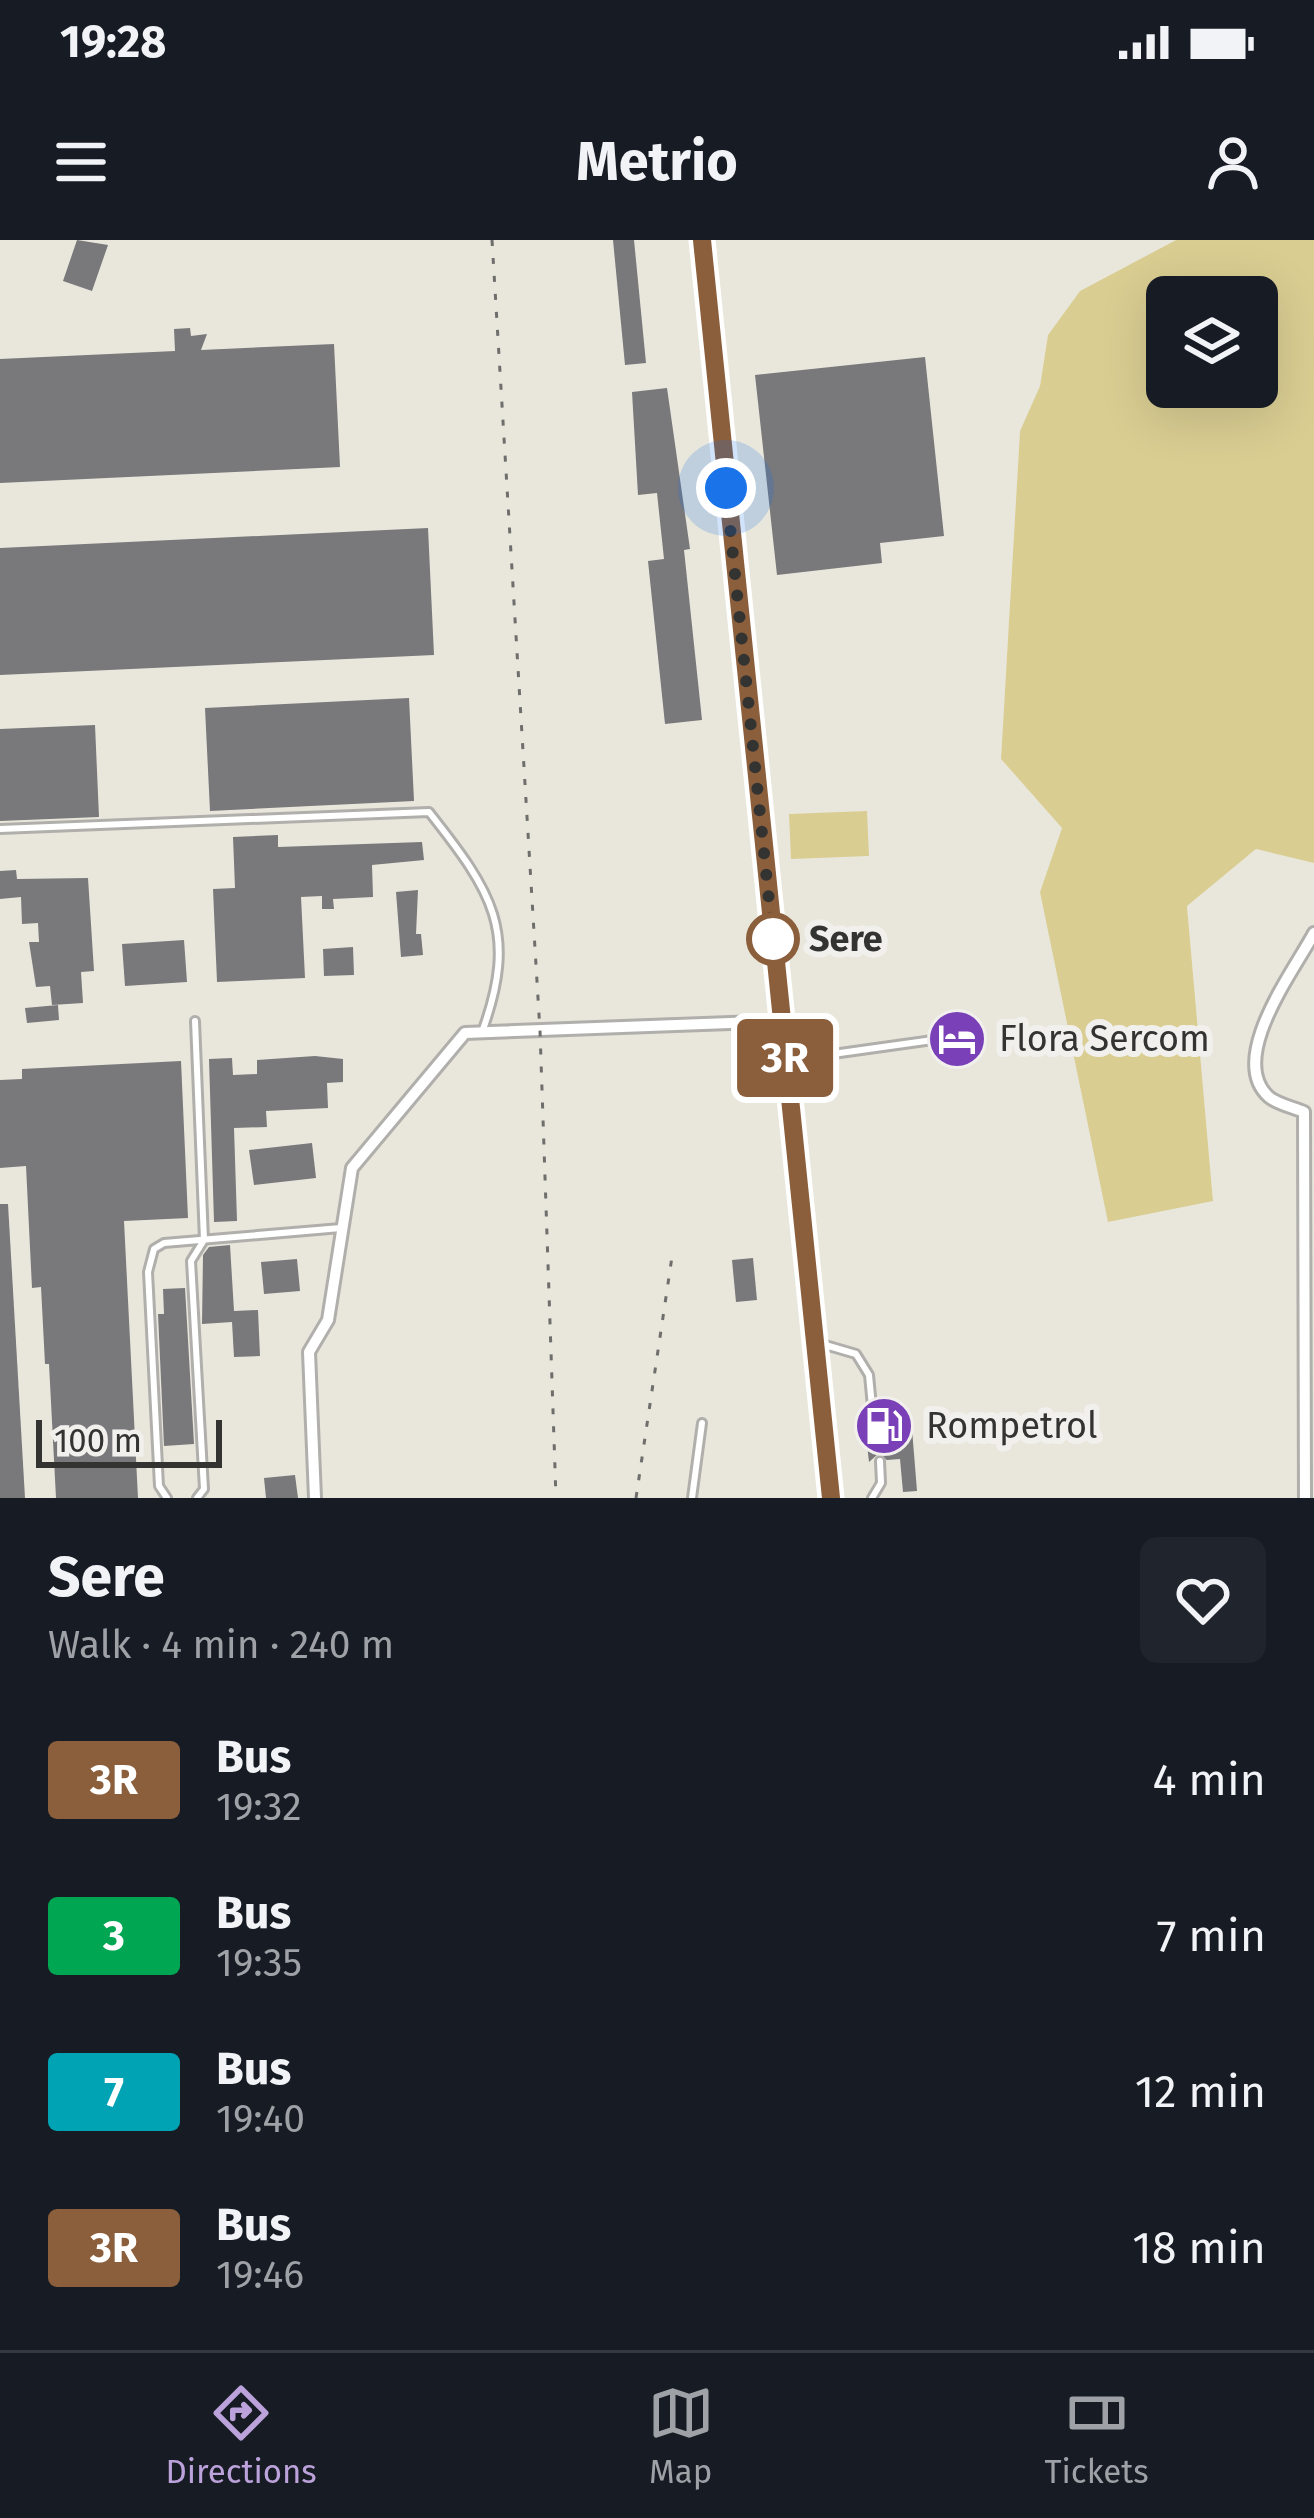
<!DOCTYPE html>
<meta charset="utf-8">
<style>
body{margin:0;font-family:"Fira Sans",sans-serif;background:#20242c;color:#f1f3f6;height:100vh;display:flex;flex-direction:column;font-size:45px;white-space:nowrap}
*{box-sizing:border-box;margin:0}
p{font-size:39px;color:#9ea1a6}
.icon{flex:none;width:66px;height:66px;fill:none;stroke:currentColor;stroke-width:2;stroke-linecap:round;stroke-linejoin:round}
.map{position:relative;height:1258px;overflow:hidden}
.panel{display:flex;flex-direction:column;background:#171b24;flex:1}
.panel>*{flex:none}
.badge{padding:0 24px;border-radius:9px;font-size:42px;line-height:78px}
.fabs{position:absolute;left:1146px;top:36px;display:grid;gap:24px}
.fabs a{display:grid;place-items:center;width:132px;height:132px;border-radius:18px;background:#171b24;box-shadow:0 12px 48px #0002;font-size:60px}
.scale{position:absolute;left:36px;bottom:30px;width:186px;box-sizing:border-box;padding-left:12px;border:6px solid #333332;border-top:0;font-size:33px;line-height:42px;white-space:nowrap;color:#333332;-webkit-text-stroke:9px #f1f0ed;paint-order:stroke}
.you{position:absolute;width:60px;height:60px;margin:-30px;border:9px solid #fff;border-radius:50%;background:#1a73e8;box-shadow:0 0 0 18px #1a73e833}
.map>.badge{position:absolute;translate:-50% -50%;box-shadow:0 0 0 6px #fff}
.round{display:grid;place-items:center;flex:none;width:126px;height:126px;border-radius:18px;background:#20242c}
.head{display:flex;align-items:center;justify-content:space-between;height:204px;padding:0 48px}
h1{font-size:57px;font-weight:700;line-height:90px}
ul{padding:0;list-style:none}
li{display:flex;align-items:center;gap:36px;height:156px;padding:0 48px}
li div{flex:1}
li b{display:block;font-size:45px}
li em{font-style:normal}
li .badge{min-width:132px;font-weight:700;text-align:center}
.status{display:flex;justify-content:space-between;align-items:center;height:84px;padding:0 60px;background:#171b24;direction:ltr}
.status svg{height:33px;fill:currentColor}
header{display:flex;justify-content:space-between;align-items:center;height:156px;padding:0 48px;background:#171b24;font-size:54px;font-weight:700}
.tab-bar{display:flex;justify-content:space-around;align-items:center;height:168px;border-top:3px solid #363941;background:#171b24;font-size:33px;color:#9ea1a6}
.tab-bar a{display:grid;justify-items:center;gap:6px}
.tab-bar .current{color:#bba2da}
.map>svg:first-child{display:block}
.built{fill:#e9e7dc}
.green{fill:#d9cd92;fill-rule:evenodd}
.building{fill:#79787b}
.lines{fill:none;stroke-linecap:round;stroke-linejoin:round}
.service-casing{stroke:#b0afac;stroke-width:12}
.minor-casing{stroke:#b0afac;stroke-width:16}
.primary-casing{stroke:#cecece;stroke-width:22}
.service{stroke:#fff;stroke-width:6}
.minor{stroke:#fff;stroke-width:10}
.primary{stroke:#ccc295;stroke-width:16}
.rail{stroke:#6e6e6c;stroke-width:3;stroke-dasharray:6 12;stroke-linecap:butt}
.line-casing{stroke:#fff;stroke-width:27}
.line{stroke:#8b5e3c;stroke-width:18}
.walk{stroke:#333332;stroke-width:12;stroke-dasharray:0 21.6}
.stop-dot{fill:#fff;stroke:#8b5e3c;stroke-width:6}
.labels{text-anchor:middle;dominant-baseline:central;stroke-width:12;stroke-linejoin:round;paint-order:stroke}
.stop-label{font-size:36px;font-weight:bold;fill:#333332;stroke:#f1f0ed;text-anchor:start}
.poi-label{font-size:36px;fill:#333332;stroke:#f1f0ed;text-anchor:start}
</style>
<div class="status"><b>19:28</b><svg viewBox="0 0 49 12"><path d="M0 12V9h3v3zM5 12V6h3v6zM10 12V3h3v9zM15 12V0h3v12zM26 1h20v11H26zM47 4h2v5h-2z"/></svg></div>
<header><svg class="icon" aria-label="menu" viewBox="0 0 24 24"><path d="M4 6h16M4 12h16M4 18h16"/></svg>Metrio<svg class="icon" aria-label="person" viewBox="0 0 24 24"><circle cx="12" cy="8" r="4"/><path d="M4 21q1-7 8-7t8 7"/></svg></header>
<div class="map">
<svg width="1314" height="1258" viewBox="0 0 1314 1258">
<rect width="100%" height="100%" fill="#f1f0ed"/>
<polygon class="built" points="0,0 1176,0 1080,51 1048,95 1040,146 1020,191 1001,519 1062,588 1040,652 1213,961 1187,666 1256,609 1314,623 1314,1258 0,1258"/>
<g class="green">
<path d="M1176,0H1314V623L1256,609L1187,666L1213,961L1108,982L1040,652L1062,588L1001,519L1020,191L1040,146L1048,95L1080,51ZM1257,57V147H1167V57Z"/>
<polygon points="867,571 869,616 791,619 789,574"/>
</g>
<g class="building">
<polygon points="77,0 108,5 92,51 63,41"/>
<polygon points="613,0 634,0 646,123 625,125"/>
<polygon points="190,88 191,96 207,94 201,110 334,104 340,227 0,243 0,119 175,111 174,89"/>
<polygon points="925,117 944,296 880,303 882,323 777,335 755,135"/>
<polygon points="667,148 690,309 684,310 702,480 665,484 648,321 664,319 657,253 638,255 632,152"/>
<polygon points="428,288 434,415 0,435 0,308"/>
<polygon points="409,458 414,561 210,571 205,468"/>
<polygon points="95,485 99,577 0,581 0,489"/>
<polygon points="278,595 278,607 422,602 424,620 372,625 373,657 333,659 334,669 322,669 322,656 301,657 305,738 217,742 213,649 235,648 233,597"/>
<polygon points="16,630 17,639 88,638 94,731 81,732 83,763 52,765 50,746 36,747 29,702 39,702 38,683 22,684 21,657 0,659 0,631"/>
<polygon points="418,650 416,694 421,694 423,715 401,717 396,652"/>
<polygon points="184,700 187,742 125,746 122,704"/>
<polygon points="353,707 354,735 324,736 323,709"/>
<polygon points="58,765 59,780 27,783 25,768"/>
<polygon points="315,816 343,819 343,842 327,843 328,868 266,871 267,887 234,888 237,981 214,982 209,819 232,818 233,835 257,834 257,820"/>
<polygon points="181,821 188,978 124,981 138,1258 56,1258 49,1124 45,1124 41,1047 32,1048 26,926 0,928 0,840 22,839 22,829"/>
<polygon points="312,903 316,938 254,945 249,910"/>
<polygon points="0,964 8,964 25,1258 0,1258"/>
<polygon points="230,1005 234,1071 258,1070 260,1116 234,1117 232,1082 202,1084 203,1015 209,1007"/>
<polygon points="753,1018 757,1060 736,1062 732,1020"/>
<polygon points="297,1019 300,1051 264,1054 261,1022"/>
<polygon points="185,1048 194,1204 164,1206 158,1074 164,1074 163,1049"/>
<polygon points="892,1175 894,1190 912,1189 917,1251 903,1252 900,1219 887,1220 878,1214 869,1222 864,1178 873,1184"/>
<polygon points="295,1235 298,1258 266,1258 264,1238"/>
</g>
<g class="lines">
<g class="service-casing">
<g id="service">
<path d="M0,589L429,572C492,652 519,691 482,792"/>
<polyline points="195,781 204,1000 191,1021 204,1249 197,1258"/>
<polyline points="790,820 947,798"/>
<polyline points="815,1102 856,1114 869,1135 873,1177"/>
<polyline points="167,1258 159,1246 148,1032 154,1009 164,1003 341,988"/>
<polyline points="692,1258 702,1183"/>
<polyline points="872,1258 881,1243 880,1221"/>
</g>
</g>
<g class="minor-casing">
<g id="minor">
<polyline points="315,1258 309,1112 328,1080 352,928 465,793 781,781"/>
<path d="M1305,1258L1304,872C1295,868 1277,864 1269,857C1226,819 1295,729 1314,693"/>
</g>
</g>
<g class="primary-casing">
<polyline id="primary" points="702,0 831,1258"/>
</g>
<use href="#service" class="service"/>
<use href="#minor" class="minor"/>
<use href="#primary" class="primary"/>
<g class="rail">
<polyline points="492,0 540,791 556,1258"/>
<polyline points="636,1258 673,1010"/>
</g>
</g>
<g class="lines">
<g class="line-casing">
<polyline id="line" points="702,0 831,1258"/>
</g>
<use href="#line" class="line"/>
<polyline class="walk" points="726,248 773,699"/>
</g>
<defs>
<g id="hotel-disc" transform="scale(3)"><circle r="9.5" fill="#7a40b7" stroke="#f1f0ed"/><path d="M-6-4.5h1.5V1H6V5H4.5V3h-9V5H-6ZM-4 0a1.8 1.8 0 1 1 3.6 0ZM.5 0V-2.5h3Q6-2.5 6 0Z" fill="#fff"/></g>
<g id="fuel-disc" transform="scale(3)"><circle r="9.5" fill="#7a40b7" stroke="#f1f0ed"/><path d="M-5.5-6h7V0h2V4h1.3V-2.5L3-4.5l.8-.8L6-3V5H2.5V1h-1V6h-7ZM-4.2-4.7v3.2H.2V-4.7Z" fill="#fff"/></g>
</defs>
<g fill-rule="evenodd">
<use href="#hotel-disc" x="957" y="799"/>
<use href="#fuel-disc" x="884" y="1186"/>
</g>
<circle class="stop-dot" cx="773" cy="699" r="24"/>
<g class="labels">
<g class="stop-label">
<text x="809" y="699">Sere</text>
</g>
<g class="poi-label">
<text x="999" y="799">Flora Sercom</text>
<text x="926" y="1186">Rompetrol</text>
</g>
</g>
</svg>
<div class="fabs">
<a><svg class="icon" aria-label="layers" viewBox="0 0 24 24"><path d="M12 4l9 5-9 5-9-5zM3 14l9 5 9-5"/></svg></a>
</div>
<div class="scale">100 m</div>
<div class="you" style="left:726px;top:248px"></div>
<b class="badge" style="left:785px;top:818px;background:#8b5e3c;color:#fff">3R</b>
</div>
<section class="panel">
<div class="head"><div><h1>Sere</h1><p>Walk · 4 min · 240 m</p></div><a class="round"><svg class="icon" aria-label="heart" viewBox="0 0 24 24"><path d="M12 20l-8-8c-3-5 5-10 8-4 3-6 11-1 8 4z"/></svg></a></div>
<ul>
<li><span class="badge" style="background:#8b5e3c;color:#fff">3R</span><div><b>Bus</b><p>19:32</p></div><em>4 min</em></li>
<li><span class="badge" style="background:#00a651;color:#fff">3</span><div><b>Bus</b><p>19:35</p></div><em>7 min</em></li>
<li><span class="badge" style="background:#00a3b4;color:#fff">7</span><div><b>Bus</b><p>19:40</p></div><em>12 min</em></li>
<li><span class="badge" style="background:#8b5e3c;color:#fff">3R</span><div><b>Bus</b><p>19:46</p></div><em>18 min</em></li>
</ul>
</section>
<nav class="tab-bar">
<a class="current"><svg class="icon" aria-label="directions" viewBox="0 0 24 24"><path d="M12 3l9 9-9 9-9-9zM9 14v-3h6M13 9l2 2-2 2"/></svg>Directions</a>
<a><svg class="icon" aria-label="map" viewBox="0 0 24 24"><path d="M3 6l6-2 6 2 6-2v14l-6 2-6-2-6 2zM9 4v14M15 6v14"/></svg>Map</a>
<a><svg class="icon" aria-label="tickets" viewBox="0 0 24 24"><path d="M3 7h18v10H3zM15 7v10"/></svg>Tickets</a>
</nav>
